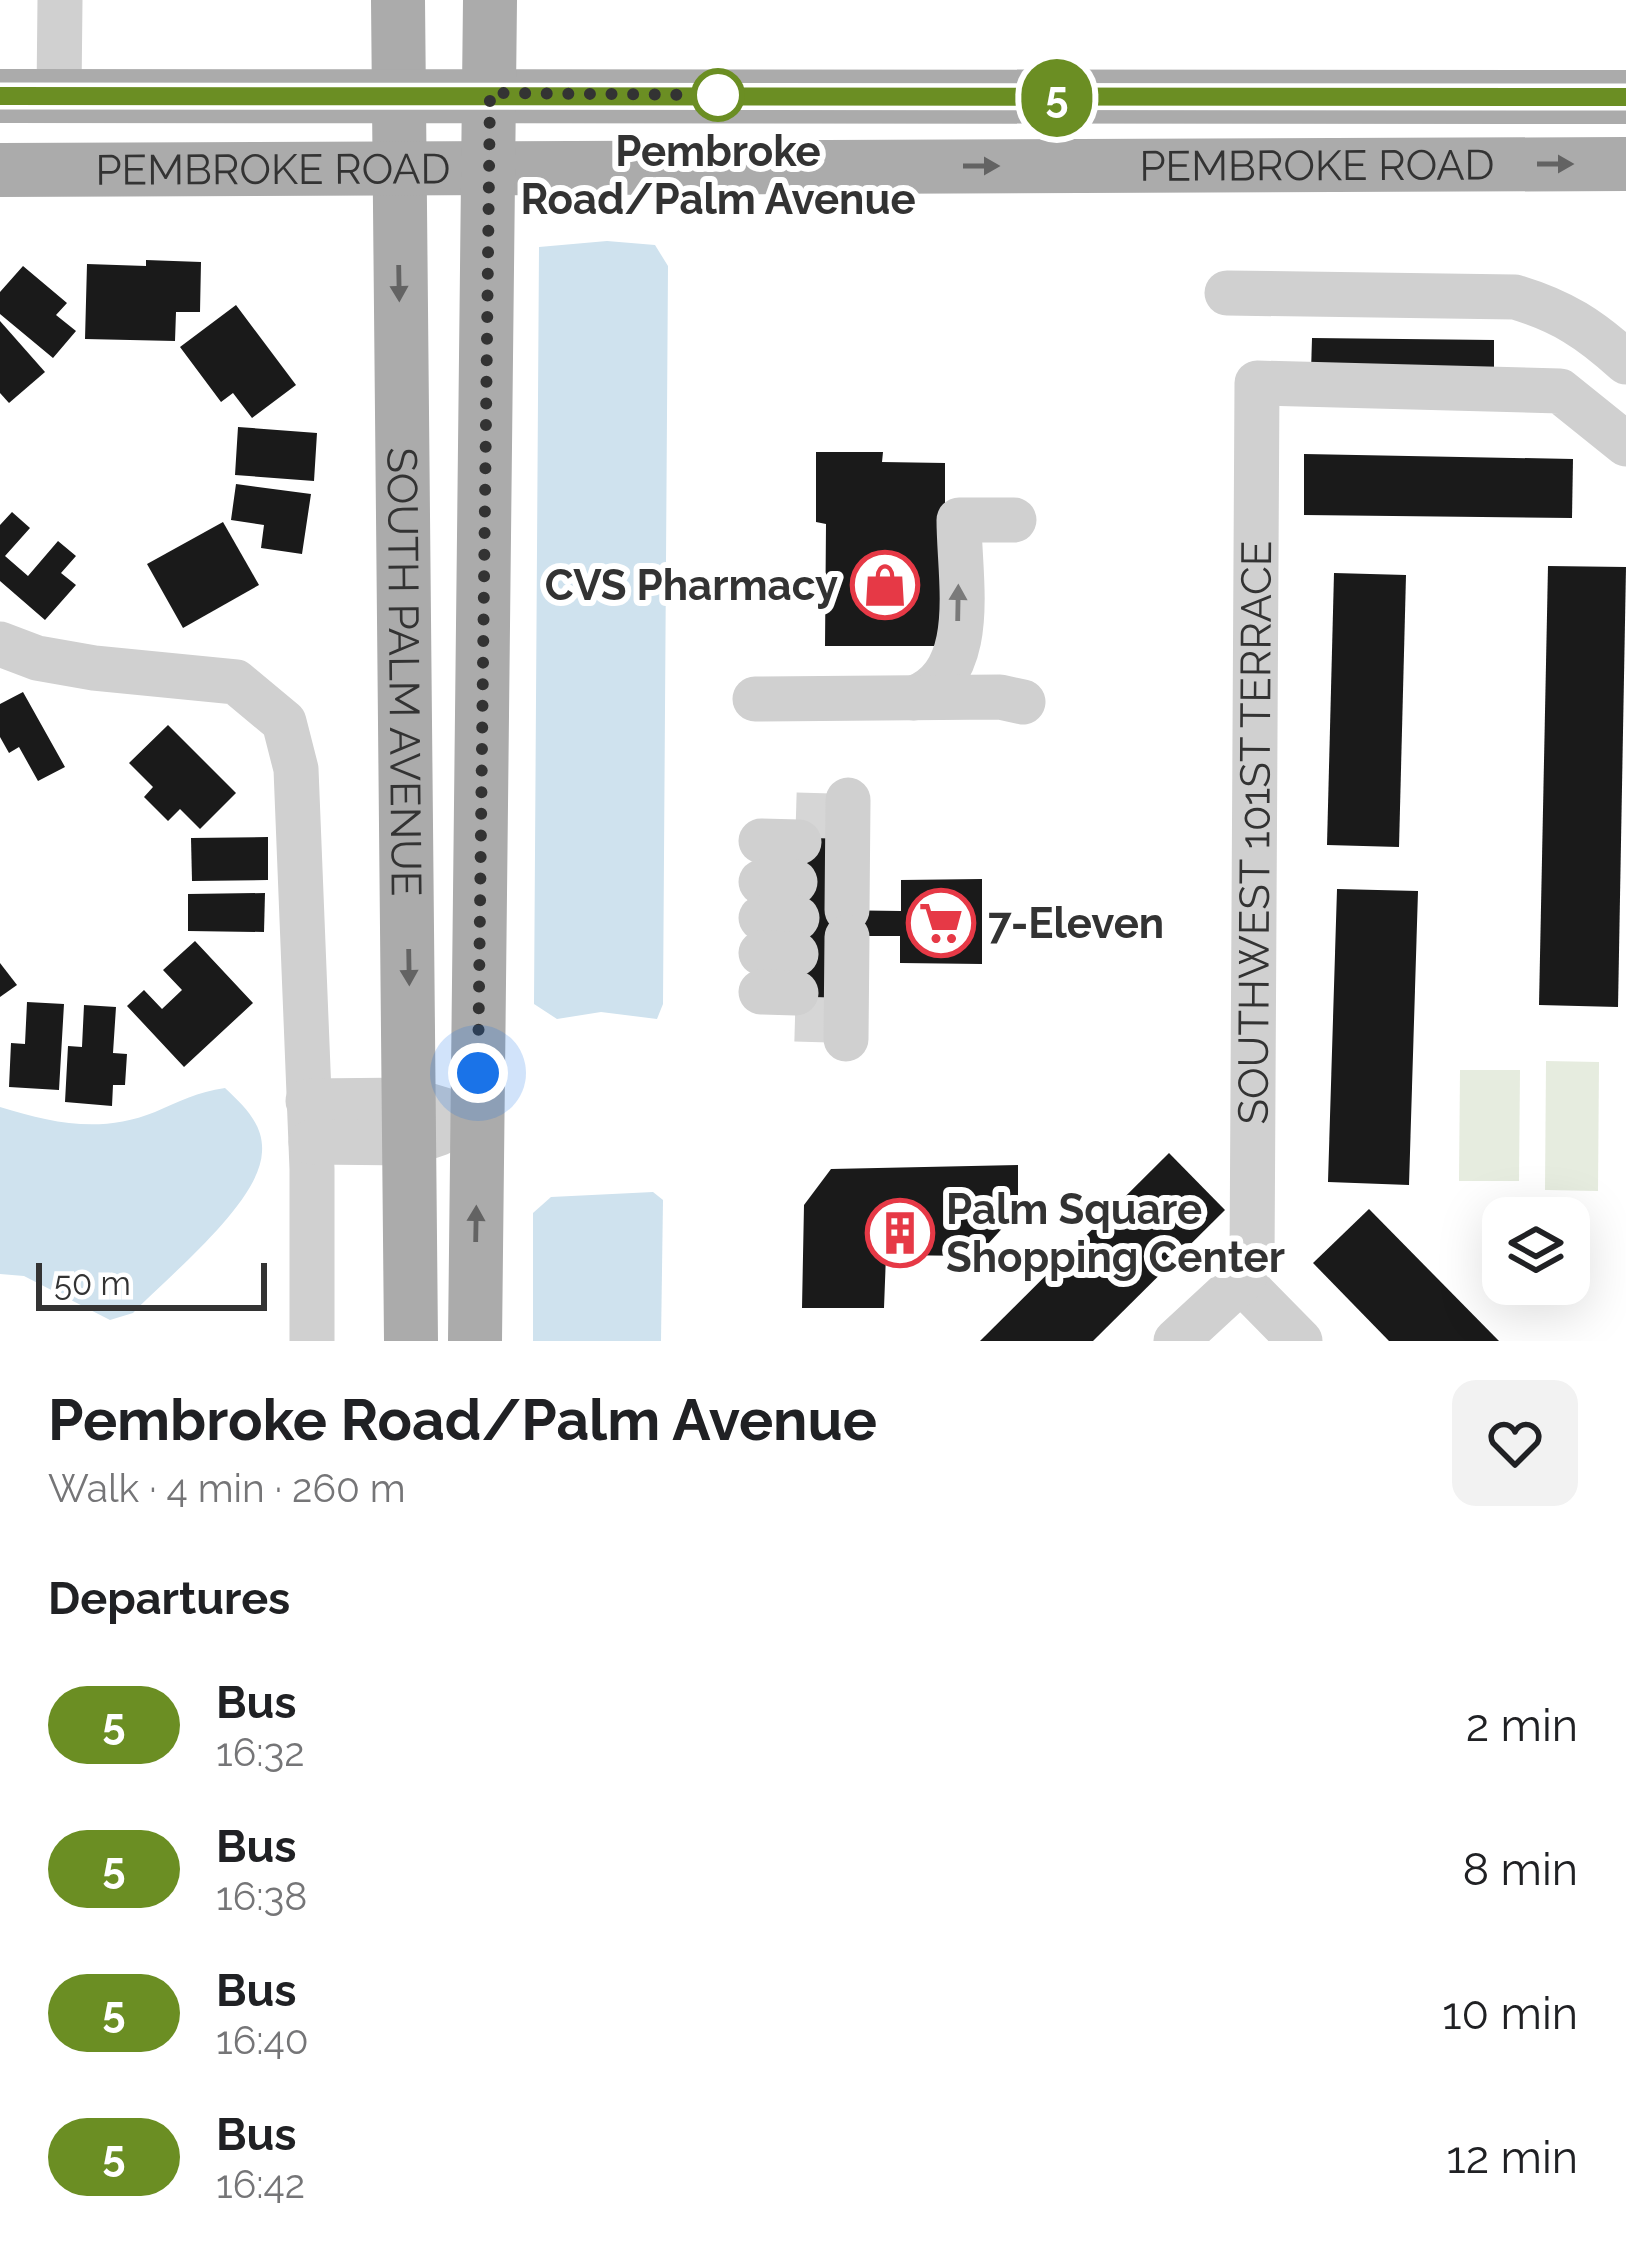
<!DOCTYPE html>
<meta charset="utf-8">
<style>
body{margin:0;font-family:Raleway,sans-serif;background:#f2f2f2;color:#202124;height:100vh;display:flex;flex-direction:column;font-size:45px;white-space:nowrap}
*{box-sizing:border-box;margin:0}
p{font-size:39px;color:#757577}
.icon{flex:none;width:66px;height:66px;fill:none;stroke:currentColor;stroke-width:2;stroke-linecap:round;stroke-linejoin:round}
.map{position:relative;height:1341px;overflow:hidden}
.sheet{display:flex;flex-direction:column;background:#fff;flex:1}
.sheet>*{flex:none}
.badge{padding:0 24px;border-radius:39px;font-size:42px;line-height:78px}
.tools{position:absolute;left:1482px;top:1197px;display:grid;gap:24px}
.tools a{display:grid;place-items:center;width:108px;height:108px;border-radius:24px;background:#fff;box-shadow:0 12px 48px #0002;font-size:60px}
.scale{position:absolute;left:36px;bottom:30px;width:231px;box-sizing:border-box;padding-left:12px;border:6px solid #333;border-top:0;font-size:33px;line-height:42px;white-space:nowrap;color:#333;-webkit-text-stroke:9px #fff;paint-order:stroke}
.you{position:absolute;width:60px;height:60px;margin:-30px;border:9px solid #fff;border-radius:50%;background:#1a73e8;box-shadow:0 0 0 18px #1a73e833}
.map>.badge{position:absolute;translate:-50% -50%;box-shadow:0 0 0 6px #fff}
h2{padding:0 48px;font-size:45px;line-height:108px}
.round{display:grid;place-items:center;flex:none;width:126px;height:126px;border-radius:24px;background:#f2f2f2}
.headline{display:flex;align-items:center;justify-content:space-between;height:204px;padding:0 48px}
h1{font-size:57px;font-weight:700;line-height:90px}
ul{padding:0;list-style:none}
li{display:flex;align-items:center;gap:36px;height:144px;padding:0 48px}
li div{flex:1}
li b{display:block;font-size:45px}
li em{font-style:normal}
li .badge{min-width:132px;font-weight:700;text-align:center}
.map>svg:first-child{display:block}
.green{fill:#e6ecdf}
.water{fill:#cfe2ee}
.building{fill:#1a1a1a}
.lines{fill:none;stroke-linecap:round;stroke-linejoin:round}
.minor-tunnel{stroke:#d6d6d6;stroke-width:45;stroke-dasharray:45 22;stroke-linecap:butt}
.minor{stroke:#d0d0d0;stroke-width:45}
.major{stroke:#ababab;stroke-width:54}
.oneway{fill:#636363}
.oneway2{fill:#7a7a7a}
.line-casing{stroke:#fff;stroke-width:27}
.line{stroke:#6b8e23;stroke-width:18}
.walk{stroke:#333;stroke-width:12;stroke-dasharray:0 21.6}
.stop-dot{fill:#fff;stroke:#6b8e23;stroke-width:6}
.labels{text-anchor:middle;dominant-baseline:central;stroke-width:12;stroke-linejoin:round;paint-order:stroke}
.stop-label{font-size:42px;font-weight:bold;fill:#333;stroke:#fff}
.street-label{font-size:42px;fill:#333;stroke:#fff}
.poi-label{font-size:42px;font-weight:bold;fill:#333;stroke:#fff;text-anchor:start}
</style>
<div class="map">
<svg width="1626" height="1341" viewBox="0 0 1626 1341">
<rect width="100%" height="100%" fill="#fff"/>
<g class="green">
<polygon points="1546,1061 1599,1062 1598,1191 1545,1190"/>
<polygon points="1460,1070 1520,1070 1519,1181 1459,1181"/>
</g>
<g class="water">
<polygon points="607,241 655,245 668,266 663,1004 657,1019 601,1012 557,1019 534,1004 539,247"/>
<path d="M225,1088C243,1105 264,1124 262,1152C260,1203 168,1276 133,1313L110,1320L24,1276L0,1274V1107C53,1123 100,1134 155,1112C180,1101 197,1092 225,1088Z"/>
<polygon points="653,1192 663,1200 661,1341 533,1341 533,1213 551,1197"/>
</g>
<g class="building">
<polygon points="146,260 201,262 200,312 176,312 175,341 85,339 87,264 146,266"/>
<polygon points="23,266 67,303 56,315 76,331 53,358 0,314 0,292"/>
<polygon points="236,305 296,385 252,418 233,393 221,402 180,347"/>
<polygon points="0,321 45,372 9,403 0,393"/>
<polygon points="1312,338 1494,340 1494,374 1311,372"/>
<polygon points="238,427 317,433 314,481 235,475"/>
<polygon points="816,452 883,452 882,462 945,463 945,646 825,646 826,524 816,522"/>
<polygon points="1304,454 1573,459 1572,518 1304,515"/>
<polygon points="236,484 311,494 302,554 261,548 264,525 231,520"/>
<polygon points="12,512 30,528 5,556 28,576 58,541 76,556 61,573 76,585 45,620 0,581 0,525"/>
<polygon points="223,522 259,585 183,628 147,564"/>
<polygon points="1548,566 1626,567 1618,1007 1539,1005"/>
<polygon points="1334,573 1406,575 1399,847 1327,845"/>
<polygon points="23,692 65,767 38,781 19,747 9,753 0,737 0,704"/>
<polygon points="168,725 236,793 200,829 180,809 168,821 144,797 153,787 129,763"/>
<polygon points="833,810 829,910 901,911 901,880 982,879 982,964 900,963 900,936 832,936 831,1026 797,1027 799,811"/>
<polygon points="268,837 268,880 192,881 191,838"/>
<polygon points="1337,889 1418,891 1409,1185 1328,1182"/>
<polygon points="265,893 264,932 188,931 188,894"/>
<polygon points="195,941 253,1003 184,1067 127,1006 144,990 162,1009 182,990 163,970"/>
<polygon points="0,963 17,985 0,997"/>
<polygon points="27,1002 64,1004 59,1090 9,1087 11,1043 25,1044"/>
<polygon points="84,1005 116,1007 113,1053 127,1054 125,1085 113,1085 112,1106 65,1102 68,1046 82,1047"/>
<polygon points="1169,1153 1225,1210 1093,1341 980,1341"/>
<polygon points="1018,1165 1018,1211 977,1256 886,1255 884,1308 802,1308 804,1205 831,1169"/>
<polygon points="1369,1209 1499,1341 1389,1341 1313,1263"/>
</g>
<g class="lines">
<g class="minor-tunnel">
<polyline points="796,815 831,816"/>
<polyline points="795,1019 830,1020"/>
</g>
<g class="minor">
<polyline points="59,94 60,0"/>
<path d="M1227,293L1515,297C1562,311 1590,329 1626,362"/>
<polyline points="0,644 37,658 94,668 236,682 284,722 296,769 312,1169 312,1341"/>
<path d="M914,698C980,673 959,579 959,520H1014"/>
<polyline points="755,699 1000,697 1023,702"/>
<polyline points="761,841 799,842"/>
<polyline points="761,882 795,882"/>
<polyline points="847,910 848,800"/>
<polyline points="761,918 797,918"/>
<polyline points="761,953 796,954"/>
<polyline points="761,992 796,993"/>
<polyline points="846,1039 847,937"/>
<polyline points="308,1101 411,1100 477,1120"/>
<polyline points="311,1142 411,1143 440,1133"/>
<polyline points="1241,1281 1300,1341"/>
<path id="s1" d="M1176,1341L1241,1281L1252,1263L1257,383L1560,391L1626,444"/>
</g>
<g class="major">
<path id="s2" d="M398,0L411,1341"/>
<polyline points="0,96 1626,97"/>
<path id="s3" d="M0,170L1626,164"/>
<polyline points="475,1341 490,0"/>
</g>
</g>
<defs><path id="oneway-solid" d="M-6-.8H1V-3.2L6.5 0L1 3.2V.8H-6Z" transform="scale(3)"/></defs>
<g class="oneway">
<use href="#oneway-solid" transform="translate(1555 164)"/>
<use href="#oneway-solid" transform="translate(981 166)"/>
<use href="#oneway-solid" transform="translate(399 283) rotate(89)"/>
<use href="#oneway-solid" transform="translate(409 967) rotate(89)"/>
<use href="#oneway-solid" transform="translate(476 1224) rotate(-89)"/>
</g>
<use class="oneway2" href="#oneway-solid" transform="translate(958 603) rotate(-89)"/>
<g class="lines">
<g class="line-casing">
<polyline id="line" points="0,96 1626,97"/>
</g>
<use href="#line" class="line"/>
<polyline class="walk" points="478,1073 490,93 718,95"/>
</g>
<defs>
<g id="shop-ring" transform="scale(3.45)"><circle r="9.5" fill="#fff" stroke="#e63946" stroke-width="1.5"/><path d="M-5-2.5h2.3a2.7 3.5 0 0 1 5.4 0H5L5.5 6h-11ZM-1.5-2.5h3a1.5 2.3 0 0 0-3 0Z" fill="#e63946"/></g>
<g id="supermarket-ring" transform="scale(3.45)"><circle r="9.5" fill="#fff" stroke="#e63946" stroke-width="1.5"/><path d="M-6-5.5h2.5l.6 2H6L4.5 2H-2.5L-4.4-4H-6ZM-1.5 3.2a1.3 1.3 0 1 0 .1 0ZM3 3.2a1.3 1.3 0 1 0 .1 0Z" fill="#e63946"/></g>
<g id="building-ring" transform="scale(3.45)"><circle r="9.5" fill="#fff" stroke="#e63946" stroke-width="1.5"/><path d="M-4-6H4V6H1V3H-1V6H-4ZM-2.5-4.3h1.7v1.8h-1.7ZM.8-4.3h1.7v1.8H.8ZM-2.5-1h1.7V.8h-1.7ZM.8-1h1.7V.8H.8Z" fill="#e63946"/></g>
</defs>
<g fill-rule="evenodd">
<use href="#shop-ring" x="885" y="585"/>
<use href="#supermarket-ring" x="941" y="923"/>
<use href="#building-ring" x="900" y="1233"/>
</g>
<circle class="stop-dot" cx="718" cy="95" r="24"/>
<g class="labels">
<g class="stop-label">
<text x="718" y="151">Pembroke<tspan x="718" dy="48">Road/Palm Avenue</tspan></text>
</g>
<g class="street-label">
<text stroke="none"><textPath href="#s3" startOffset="1317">PEMBROKE ROAD</textPath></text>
<text stroke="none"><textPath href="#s3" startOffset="273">PEMBROKE ROAD</textPath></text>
<text stroke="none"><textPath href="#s2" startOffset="672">SOUTH PALM AVENUE</textPath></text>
<text stroke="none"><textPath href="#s1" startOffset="540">SOUTHWEST 101ST TERRACE</textPath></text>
</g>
<g class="poi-label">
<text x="838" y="585" text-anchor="end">CVS Pharmacy</text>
<text x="988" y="923">7-Eleven</text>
<text x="946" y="1209">Palm Square<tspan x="946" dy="48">Shopping Center</tspan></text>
</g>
</g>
</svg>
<div class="tools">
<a><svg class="icon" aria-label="layers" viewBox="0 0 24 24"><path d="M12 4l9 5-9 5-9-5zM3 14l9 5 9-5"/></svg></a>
</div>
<div class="scale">50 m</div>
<div class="you" style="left:478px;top:1073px"></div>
<b class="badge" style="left:1057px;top:98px;background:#6b8e23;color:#fff">5</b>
</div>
<section class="sheet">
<div class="headline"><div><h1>Pembroke Road/Palm Avenue</h1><p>Walk · 4 min · 260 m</p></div><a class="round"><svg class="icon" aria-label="heart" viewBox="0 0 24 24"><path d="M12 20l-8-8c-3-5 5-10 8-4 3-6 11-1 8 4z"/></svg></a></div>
<h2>Departures</h2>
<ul>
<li><span class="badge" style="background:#6b8e23;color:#fff">5</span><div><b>Bus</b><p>16:32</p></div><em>2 min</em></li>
<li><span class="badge" style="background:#6b8e23;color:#fff">5</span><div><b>Bus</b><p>16:38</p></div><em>8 min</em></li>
<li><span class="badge" style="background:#6b8e23;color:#fff">5</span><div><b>Bus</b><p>16:40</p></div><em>10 min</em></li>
<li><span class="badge" style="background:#6b8e23;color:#fff">5</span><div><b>Bus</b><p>16:42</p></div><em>12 min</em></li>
</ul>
</section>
